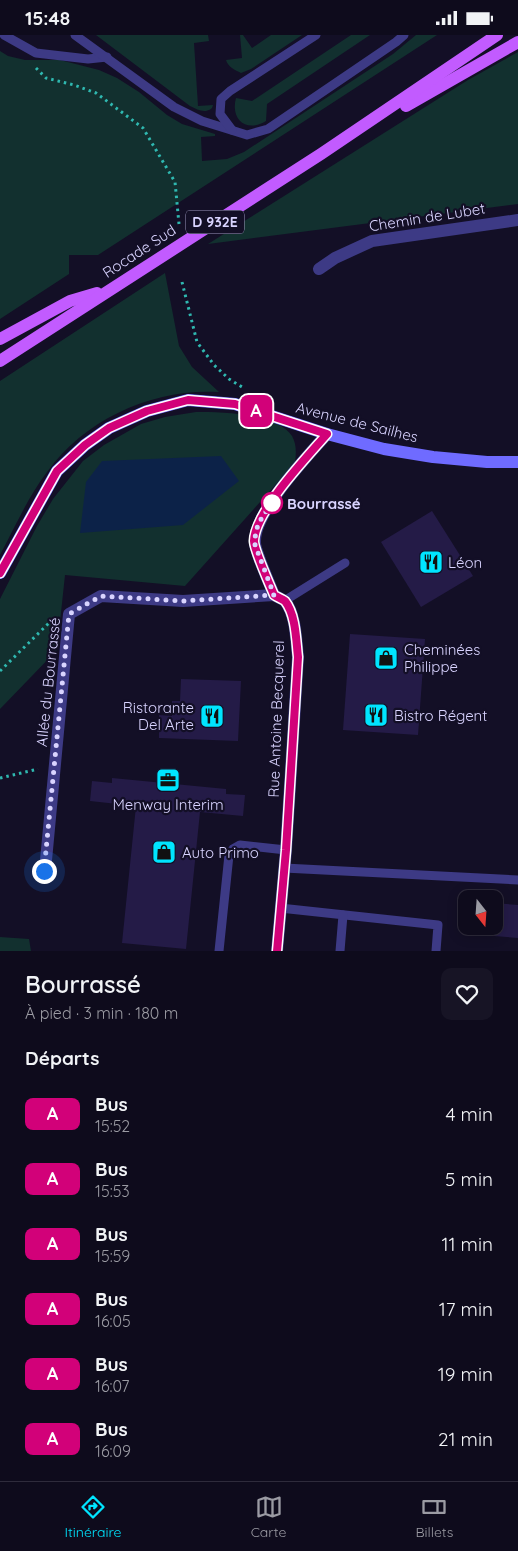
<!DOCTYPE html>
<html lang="fr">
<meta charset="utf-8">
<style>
body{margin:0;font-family:Quicksand,sans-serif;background:#171425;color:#f1f3f6;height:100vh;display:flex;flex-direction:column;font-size:19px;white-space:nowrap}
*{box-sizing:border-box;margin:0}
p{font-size:16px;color:#9b9ba3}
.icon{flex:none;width:28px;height:28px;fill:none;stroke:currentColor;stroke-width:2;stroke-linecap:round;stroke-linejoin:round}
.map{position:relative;height:916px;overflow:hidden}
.panel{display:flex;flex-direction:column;background:#0e0b1c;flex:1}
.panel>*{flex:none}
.badge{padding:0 10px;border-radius:8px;font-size:18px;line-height:32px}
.needle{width:32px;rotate:163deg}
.tools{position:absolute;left:458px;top:855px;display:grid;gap:10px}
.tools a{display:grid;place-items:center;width:45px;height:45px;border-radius:10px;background:#0e0b1c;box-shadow:0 2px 12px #0003,0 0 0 1px #2e2b3b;font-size:25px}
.you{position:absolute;width:25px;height:25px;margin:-12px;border:4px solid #fff;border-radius:50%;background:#1a73e8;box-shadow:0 0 0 8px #1a73e833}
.map>.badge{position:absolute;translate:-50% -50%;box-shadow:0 0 0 2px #fff}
h2{padding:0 25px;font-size:19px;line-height:45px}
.round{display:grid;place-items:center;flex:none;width:52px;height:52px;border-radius:10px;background:#171425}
.head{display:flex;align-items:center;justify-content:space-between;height:85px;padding:0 25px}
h1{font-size:24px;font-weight:600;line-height:38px}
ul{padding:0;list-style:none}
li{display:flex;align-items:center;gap:15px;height:65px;padding:0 25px}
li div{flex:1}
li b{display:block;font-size:19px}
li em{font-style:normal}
li .badge{min-width:55px;font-weight:700;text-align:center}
.status{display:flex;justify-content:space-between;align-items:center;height:35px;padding:0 25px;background:#0e0b1c;direction:ltr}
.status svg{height:14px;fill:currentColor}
.menu{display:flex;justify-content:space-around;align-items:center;height:70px;border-top:1px solid #2e2b3b;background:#0e0b1c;font-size:14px;color:#9b9ba3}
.menu a{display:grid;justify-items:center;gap:2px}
.menu .current{color:#00e5ff}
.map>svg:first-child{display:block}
.green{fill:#12302f}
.water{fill:#0c2248}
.building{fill:#241b47}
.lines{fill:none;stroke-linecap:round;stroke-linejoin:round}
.path{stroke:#2fb8b0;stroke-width:3;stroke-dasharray:2.5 4;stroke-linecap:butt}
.lane{stroke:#3d3a85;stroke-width:9}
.street{stroke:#3d3a85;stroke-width:12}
.secondary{stroke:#6f6bff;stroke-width:12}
.primary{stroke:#c25bff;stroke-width:12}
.line-casing{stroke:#fff;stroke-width:11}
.line{stroke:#d20179;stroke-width:8}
.walk{stroke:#d9d4ff;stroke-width:5;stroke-dasharray:0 9}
.stop-dot{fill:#fff;stroke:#d20179;stroke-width:2.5}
.labels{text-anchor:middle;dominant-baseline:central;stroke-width:4.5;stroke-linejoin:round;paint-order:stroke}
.shield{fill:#130f26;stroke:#9e99be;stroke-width:1}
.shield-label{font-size:14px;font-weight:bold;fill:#d9d4ff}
.street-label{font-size:15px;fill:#d9d4ff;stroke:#130f26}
.stop-label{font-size:15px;font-weight:bold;fill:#d9d4ff;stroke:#130f26;text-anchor:start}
.poi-label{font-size:15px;fill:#d9d4ff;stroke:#130f26;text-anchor:start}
</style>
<div class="status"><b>15:48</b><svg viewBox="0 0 49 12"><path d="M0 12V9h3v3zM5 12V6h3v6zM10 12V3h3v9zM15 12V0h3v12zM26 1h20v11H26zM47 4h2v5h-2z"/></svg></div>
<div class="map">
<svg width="518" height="916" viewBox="0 0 518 916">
<rect width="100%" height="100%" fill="#130f26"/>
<g class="green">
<path d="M96,0H208L209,6L194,8L198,71L213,70L212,73C205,79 198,75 190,71Z"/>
<path d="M240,0H243L252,13L271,0H302L251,34L241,38C235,35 228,32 226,25L242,23Z"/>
<path d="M351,0H370L267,69L266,86C247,98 230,85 236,63L252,66Z"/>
<polygon points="416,0 437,0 98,220 69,220 69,239 0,284 0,16 8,21 25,25 60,25 99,35 117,43 139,57 167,80 182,89 215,99 215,101 201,102 202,126 227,124 244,117 393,19"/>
<polygon points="518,17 518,169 208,209 468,45"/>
<path d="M165,238L179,311L192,332L219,357C154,353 86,383 47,437C28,462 15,492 0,520V346Z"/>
<path d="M196,377C221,377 278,378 292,401C297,410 296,419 295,428L185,551L65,540L57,615L0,674V564L37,491L53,464L83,426L104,410L141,389L165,382Z"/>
<polygon points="0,902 29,904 31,916 0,916"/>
</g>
<polygon class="water" points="221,421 239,446 183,490 80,498 86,447 102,426"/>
<g class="building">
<polygon points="432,476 473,541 421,572 381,507"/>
<polygon points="350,599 425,604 418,700 343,695"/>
<polygon points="181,644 241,646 238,706 159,703 159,680 172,681 172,666 180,666"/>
<polygon points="112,743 226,754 226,759 245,760 243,781 200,777 186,914 122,908 136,771 90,766 92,746 112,748"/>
<polygon points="494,868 518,870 518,903 494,901"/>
</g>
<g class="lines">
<g class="path">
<polyline points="36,33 46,43 74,50 96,58 143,93 175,147 179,189"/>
<polyline points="182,247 197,307 214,330 229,344 242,352"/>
<polyline points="0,636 51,586"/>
<polyline points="0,743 38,734"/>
</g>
<g class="lane">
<polyline points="4,0 36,18 88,24 107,22"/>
<polyline points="75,0 174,72 202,86 247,100 268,94 396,7 404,0"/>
<polyline points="232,95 220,79 221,64 230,56 316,0"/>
<polyline points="284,566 345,528"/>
<polyline points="284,833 518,845"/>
<polyline points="280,873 438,890 436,916"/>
<polyline points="219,916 229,820 233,814 240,810 286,815"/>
<polyline points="340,916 343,880"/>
</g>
<g class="street">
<polyline points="319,234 335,223 372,206 518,185"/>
<polyline points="45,836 69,579 101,561 183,566 274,560"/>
<path d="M277,916L286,815L298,622C296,605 296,580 285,566C282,564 277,562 274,560C270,549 254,515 255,506C255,476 307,422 327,399"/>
</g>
<polyline class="secondary" points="0,538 57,436 85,410 109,393 147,376 188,365 235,369 327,399 384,414 433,422 487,427 518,427"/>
<g class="primary">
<polyline points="406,71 518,7"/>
<polyline points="0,304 70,266 97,258"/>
<polyline points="0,326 321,119 497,0"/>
</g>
</g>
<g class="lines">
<g class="line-casing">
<path id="line" d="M0,538L57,436L85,410L109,393L147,376L188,365L235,369L327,399C307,422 255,476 254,506C254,515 270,550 274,560C277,562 282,564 285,566C296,580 296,605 298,622L286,815L277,916"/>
</g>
<use href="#line" class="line"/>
<polyline class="walk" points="44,836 69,579 101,561 183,566 274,560 254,507 258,489 274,464 272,468"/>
</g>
<defs>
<g id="restaurant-square" transform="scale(1.25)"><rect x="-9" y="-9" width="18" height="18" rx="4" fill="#00e5ff" stroke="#130f26"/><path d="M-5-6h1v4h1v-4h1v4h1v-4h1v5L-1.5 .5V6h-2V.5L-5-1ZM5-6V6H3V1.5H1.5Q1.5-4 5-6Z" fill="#111"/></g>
<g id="shop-square" transform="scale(1.25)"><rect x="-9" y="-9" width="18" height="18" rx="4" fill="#00e5ff" stroke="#130f26"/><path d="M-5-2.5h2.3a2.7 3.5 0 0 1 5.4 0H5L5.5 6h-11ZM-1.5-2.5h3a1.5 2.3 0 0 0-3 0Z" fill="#111"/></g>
<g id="office-square" transform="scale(1.25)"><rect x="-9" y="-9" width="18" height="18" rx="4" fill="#00e5ff" stroke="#130f26"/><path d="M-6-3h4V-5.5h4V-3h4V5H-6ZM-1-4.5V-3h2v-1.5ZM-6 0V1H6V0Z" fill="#111"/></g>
</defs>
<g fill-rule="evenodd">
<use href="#restaurant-square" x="431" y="527"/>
<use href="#shop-square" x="386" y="623"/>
<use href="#restaurant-square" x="376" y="680"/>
<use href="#restaurant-square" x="212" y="681"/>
<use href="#office-square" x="168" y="745"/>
<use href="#shop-square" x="164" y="817"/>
</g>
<circle class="stop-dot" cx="272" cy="468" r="10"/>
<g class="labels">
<rect class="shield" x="186" y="175.5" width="58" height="23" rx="4"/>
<g class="shield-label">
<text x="215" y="187">D 932E</text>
</g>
<g class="street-label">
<text transform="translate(427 182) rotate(-9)">Chemin de Lubet</text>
<text transform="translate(139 216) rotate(-33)">Rocade Sud</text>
<text transform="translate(357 387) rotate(14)">Avenue de Sailhes</text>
<text transform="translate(48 647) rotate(-84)">Allée du Bourrassé</text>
<text transform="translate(276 684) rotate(-88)">Rue Antoine Becquerel</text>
</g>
<g class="stop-label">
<text x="287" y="468">Bourrassé</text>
</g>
<g class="poi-label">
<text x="448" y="527">Léon</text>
<text x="404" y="614">Cheminées<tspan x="404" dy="17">Philippe</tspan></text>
<text x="194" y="672" text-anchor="end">Ristorante<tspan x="194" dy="17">Del Arte</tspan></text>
<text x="394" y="680">Bistro Régent</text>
<text x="168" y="769" text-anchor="middle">Menway Interim</text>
<text x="182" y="817">Auto Primo</text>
</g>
</g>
</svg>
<div class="tools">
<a><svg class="needle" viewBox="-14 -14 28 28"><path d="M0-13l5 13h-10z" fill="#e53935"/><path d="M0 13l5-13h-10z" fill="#9b9ba3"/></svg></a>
</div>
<div class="you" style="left:44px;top:836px"></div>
<b class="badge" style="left:256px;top:376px;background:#d20179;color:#fff">A</b>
</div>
<section class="panel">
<div class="head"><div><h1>Bourrassé</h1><p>À pied · 3 min · 180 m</p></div><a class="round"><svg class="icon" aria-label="heart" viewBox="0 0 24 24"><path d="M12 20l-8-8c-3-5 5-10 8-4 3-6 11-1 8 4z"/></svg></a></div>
<h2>Départs</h2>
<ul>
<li><span class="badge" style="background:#d20179;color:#fff">A</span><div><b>Bus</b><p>15:52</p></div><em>4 min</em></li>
<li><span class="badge" style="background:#d20179;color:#fff">A</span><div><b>Bus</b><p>15:53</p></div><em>5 min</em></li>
<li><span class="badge" style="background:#d20179;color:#fff">A</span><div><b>Bus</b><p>15:59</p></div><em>11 min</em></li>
<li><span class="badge" style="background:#d20179;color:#fff">A</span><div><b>Bus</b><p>16:05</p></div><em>17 min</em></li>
<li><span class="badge" style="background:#d20179;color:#fff">A</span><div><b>Bus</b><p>16:07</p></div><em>19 min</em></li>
<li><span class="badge" style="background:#d20179;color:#fff">A</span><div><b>Bus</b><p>16:09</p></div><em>21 min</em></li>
</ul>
</section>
<nav class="menu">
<a class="current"><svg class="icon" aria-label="directions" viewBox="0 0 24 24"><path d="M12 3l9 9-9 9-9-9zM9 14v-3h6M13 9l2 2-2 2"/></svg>Itinéraire</a>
<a><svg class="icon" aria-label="map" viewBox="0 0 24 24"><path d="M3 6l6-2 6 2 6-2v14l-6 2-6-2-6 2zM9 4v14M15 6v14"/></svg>Carte</a>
<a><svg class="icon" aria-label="tickets" viewBox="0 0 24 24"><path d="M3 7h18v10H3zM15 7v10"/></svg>Billets</a>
</nav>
